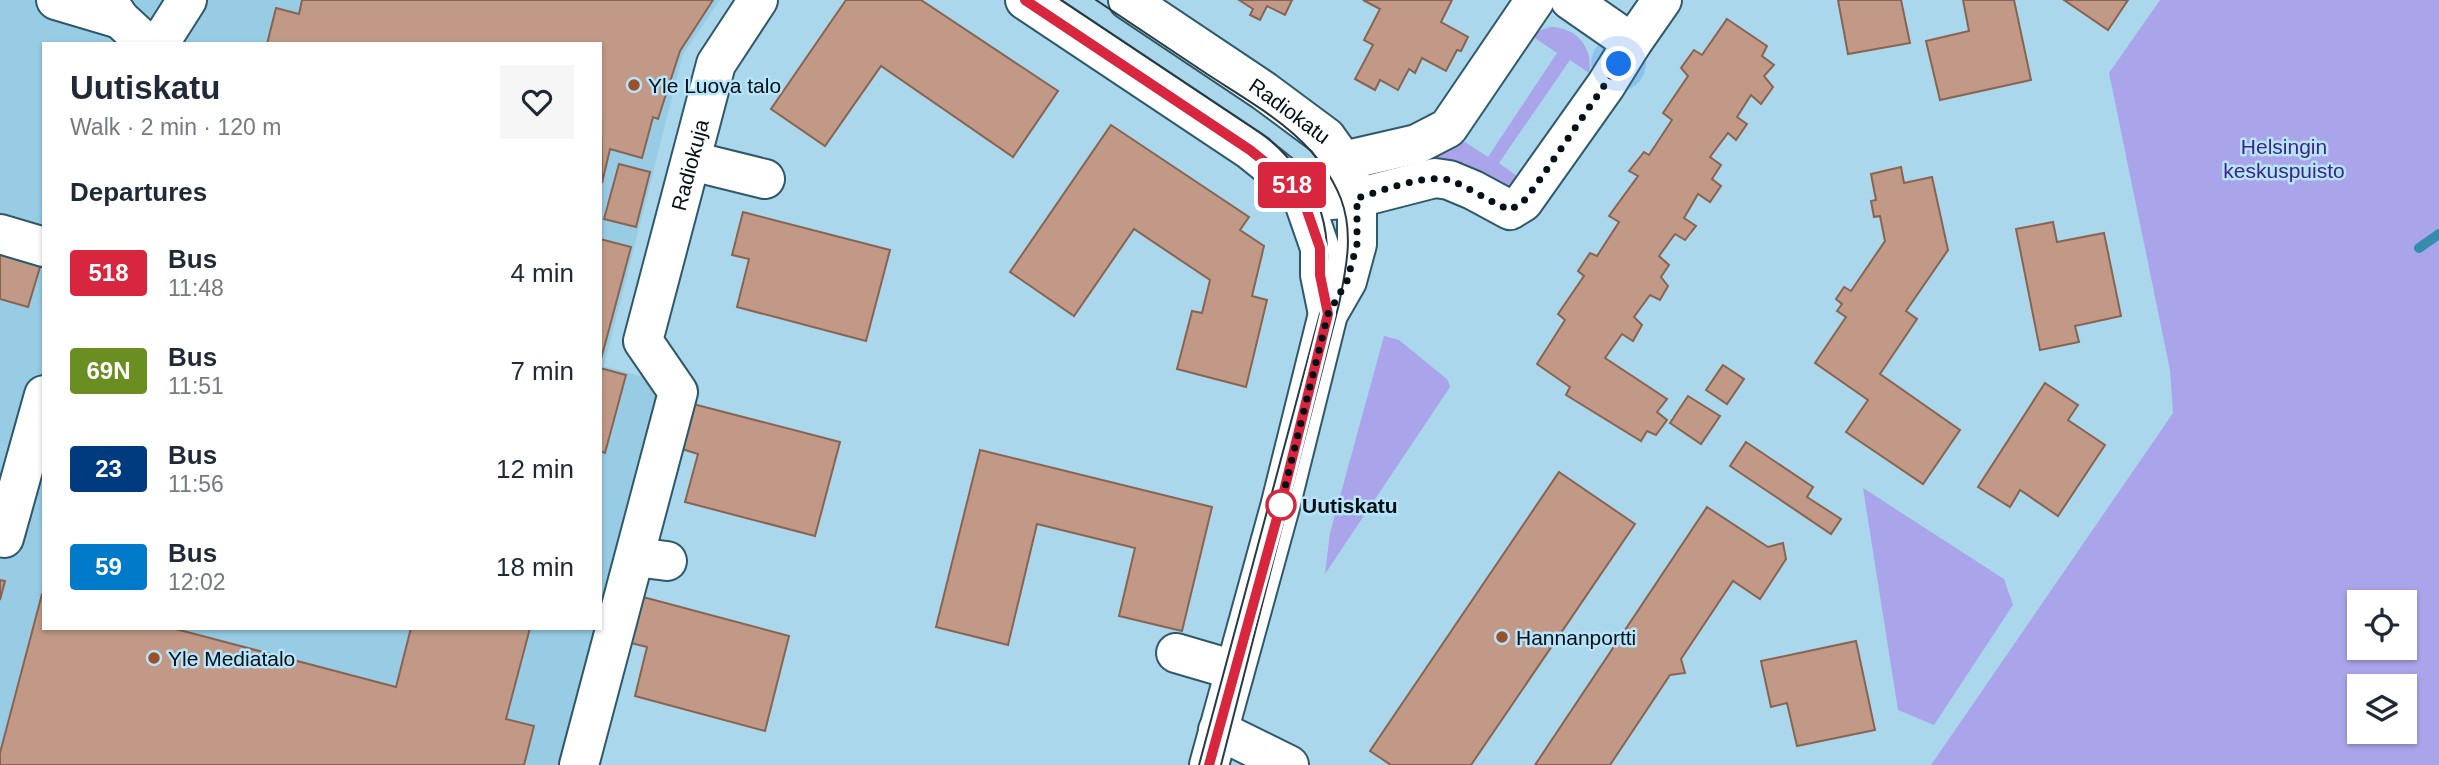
<!DOCTYPE html>
<meta charset="utf-8">
<style>
body{margin:0;font-family:Helvetica,sans-serif;background:#f6f6f7;color:#1f2937;height:100vh;display:flex;flex-direction:column;font-size:26px;white-space:nowrap}
*{box-sizing:border-box;margin:0}
p{font-size:23px;color:#747a83}
.icon{flex:none;width:38px;height:38px;fill:none;stroke:currentColor;stroke-width:2;stroke-linecap:round;stroke-linejoin:round}
.map{position:relative;flex:1;overflow:hidden}
.drawer{position:absolute;left:42px;top:42px;width:560px;height:588px;display:flex;flex-direction:column;background:#fff;border-radius:0px;box-shadow:0 2px 5px #0004}
.drawer>*{flex:none}
.badge{padding:0 14px;border-radius:5px;font-size:24px;line-height:46px}
.tools{position:absolute;left:2347px;top:590px;display:grid;gap:14px}
.tools a{display:grid;place-items:center;width:70px;height:70px;border-radius:0px;background:#fff;box-shadow:0 2px 5px #0004;font-size:35px}
.you{position:absolute;width:35px;height:35px;margin:-18px;border:5px solid #fff;border-radius:50%;background:#1a73e8;box-shadow:0 0 0 10px #1a73e833}
.map>.badge{position:absolute;translate:-50% -50%;box-shadow:0 0 0 4px #fff}
h2{padding:0 28px;font-size:26px;line-height:63px}
.round{display:grid;place-items:center;flex:none;width:74px;height:74px;border-radius:0px;background:#f6f6f7}
.summary{display:flex;align-items:center;justify-content:space-between;height:119px;padding:0 28px}
h1{font-size:33px;font-weight:800;line-height:52px}
ul{padding:0;list-style:none}
li{display:flex;align-items:center;gap:21px;height:98px;padding:0 28px}
li div{flex:1}
li b{display:block;font-size:26px}
li em{font-style:normal}
li .badge{min-width:77px;font-weight:700;text-align:center}
.map>svg:first-child{display:block}
.built{fill:#97cce4;fill-rule:evenodd}
.green{fill:#aaa5eb;fill-rule:evenodd}
.lines{fill:none;stroke-linecap:round;stroke-linejoin:round}
.stream{stroke:#348cae;stroke-width:10}
.building{fill:#c19986;stroke:#886452;stroke-width:2}
.minor-casing{stroke:#2f596a;stroke-width:42}
.minor{stroke:#fff;stroke-width:38}
.tram{stroke:#273b45;stroke-width:2}
.line-casing{stroke:#fff;stroke-width:16}
.line{stroke:#d7263d;stroke-width:10}
.walk{stroke:#021017;stroke-width:7;stroke-dasharray:0 12.6}
.poi-dot{fill:#98512b;stroke:#b7e4f9;stroke-width:2.5}
.stop-dot{fill:#fff;stroke:#d7263d;stroke-width:3.5}
.labels{text-anchor:middle;dominant-baseline:central;stroke-width:5;stroke-linejoin:round;paint-order:stroke}
.poi-label{font-size:21px;fill:#021017;stroke:#b7e4f9;text-anchor:start}
.street-label{font-size:21px;fill:#021017;stroke:#b7e4f9}
.park-label{font-size:21px;fill:#3d2688;stroke:#b7e4f9}
.stop-label{font-size:21px;font-weight:bold;fill:#021017;stroke:#b7e4f9;text-anchor:start}
</style>
<div class="map">
<svg width="2439" height="765" viewBox="0 0 2439 765">
<rect width="100%" height="100%" fill="#aad7eb"/>
<path class="built" d="M0,0H720L683,54L604,366L696,392L598,765H0ZM44,44H600V628H44Z"/>
<g class="green">
<path d="M2160,0H2439V765H1931L2173,413L2170,370L2109,73ZM2359,602H2404V648H2359ZM2359,686H2404V732H2359Z"/>
<path d="M1551,27C1576,27 1594,48 1589,73L1570,60L1499,163L1517,176L1512,185L1505,188L1428,165L1425,153L1465,142L1488,157L1557,53L1535,38C1537,30 1543,29 1551,27Z"/>
<polygon points="1384,336 1399,340 1448,380 1450,387 1325,574 1330,533"/>
<polygon points="1863,488 2004,579 2013,605 1934,725 1898,710"/>
</g>
<g class="lines">
<polyline class="stream" points="2419,248 2439,234"/>
</g>
<g class="building">
<polygon points="302,0 713,0 680,51 658,119 653,117 642,158 610,149 602,183 600,44 267,44 276,8 299,14"/>
<polygon points="846,0 921,0 1058,91 1013,157 881,66 825,146 771,109"/>
<polygon points="1239,0 1292,0 1285,15 1267,6 1260,20 1250,15 1253,9"/>
<polygon points="1363,0 1452,0 1441,22 1468,37 1461,51 1457,50 1446,71 1422,58 1415,73 1409,69 1398,90 1380,80 1375,90 1355,79 1373,45 1364,40 1380,9"/>
<polygon points="1838,0 1901,0 1910,43 1848,54"/>
<polygon points="1963,0 2014,0 2031,80 1940,100 1926,41 1969,31"/>
<polygon points="2064,0 2128,0 2108,30"/>
<polygon points="1727,19 1767,46 1762,56 1774,65 1764,76 1773,87 1761,104 1751,95 1737,117 1747,124 1736,140 1728,133 1710,157 1721,165 1712,179 1721,186 1710,202 1698,194 1684,218 1696,226 1685,240 1675,234 1659,256 1669,265 1661,277 1668,286 1660,300 1650,295 1634,317 1642,325 1633,341 1622,334 1605,358 1667,399 1657,412 1667,420 1656,435 1647,431 1641,441 1566,395 1570,387 1537,364 1565,320 1558,314 1584,276 1578,271 1590,253 1597,256 1619,222 1609,216 1638,176 1629,171 1644,152 1649,155 1672,120 1663,113 1688,76 1681,68 1694,50 1702,55"/>
<polygon points="1111,125 1249,217 1240,230 1264,246 1252,296 1267,300 1246,387 1177,369 1192,311 1202,313 1210,280 1134,229 1074,316 1010,272"/>
<polygon points="619,164 650,172 636,227 604,219"/>
<polygon points="1901,167 1904,183 1932,177 1948,250 1906,311 1917,319 1880,374 1960,430 1923,484 1846,432 1868,400 1815,363 1846,317 1837,311 1842,304 1836,299 1844,287 1851,291 1885,241 1880,216 1874,217 1871,201 1876,200 1871,174"/>
<polygon points="743,212 890,250 866,341 737,307 749,259 732,255"/>
<polygon points="2053,222 2057,242 2104,233 2121,316 2075,326 2079,342 2040,350 2016,229"/>
<polygon points="600,239 631,247 600,363"/>
<polygon points="0,244 43,257 28,307 0,299"/>
<polygon points="1723,365 1744,379 1727,404 1706,390"/>
<polygon points="600,368 626,375 605,453 600,451"/>
<polygon points="2045,383 2078,405 2068,420 2105,445 2058,516 2020,490 2010,507 1978,487"/>
<polygon points="1688,396 1720,416 1701,444 1670,423"/>
<polygon points="693,404 840,442 815,536 685,502 698,454 682,449"/>
<polygon points="1746,442 1813,487 1807,497 1841,519 1831,534 1730,466"/>
<polygon points="980,450 1212,507 1182,631 1119,616 1135,548 1037,524 1008,645 936,627"/>
<polygon points="1559,472 1635,524 1471,765 1391,765 1370,751"/>
<polygon points="1707,507 1768,547 1783,543 1786,559 1760,599 1733,581 1681,659 1685,673 1670,675 1610,765 1535,765"/>
<polygon points="0,580 5,581 0,600"/>
<polygon points="42,594 44,594 44,628 172,628 396,687 411,628 530,628 506,719 534,726 524,765 0,765 0,753"/>
<polygon points="643,597 789,636 765,731 635,696 647,647 631,643"/>
<polygon points="1856,641 1875,730 1797,746 1787,703 1771,707 1761,661"/>
</g>
<g class="lines">
<g class="minor-casing">
<g id="minor">
<polyline points="56,0 120,19"/>
<polyline points="107,0 120,19 147,44"/>
<polyline points="1025,0 1250,150 1290,182 1304,202 1320,248 1320,275 1328,314"/>
<path id="s1" d="M1128,0L1264,91L1326,137L1343,161L1357,198V244L1347,281L1328,314L1280,507L1209,765"/>
<polyline points="1632,43 1662,0"/>
<polyline points="159,44 187,0"/>
<polyline points="692,161 765,179"/>
<polyline points="1325,180 1343,161 1417,144 1448,128 1535,0"/>
<polyline points="1304,202 1357,198 1435,178 1449,180 1473,190 1510,210 1523,202 1606,85 1632,43 1570,0"/>
<polyline points="0,234 44,247"/>
<polyline points="0,537 4,538 44,395"/>
<polyline points="635,557 667,561"/>
<polyline points="1176,653 1234,670"/>
<polyline points="1218,730 1289,765"/>
<path id="s2" d="M579,765L678,392L643,341L716,64L758,0"/>
</g>
</g>
<use href="#minor" class="minor"/>
<g class="tram">
<path d="M1061,0L1268,138C1324,188 1336,233 1322,306L1199,765"/>
<path d="M1096,0C1133,25 1170,49 1207,74C1259,108 1317,138 1341,199C1354,234 1346,269 1339,304L1221,765"/>
</g>
</g>
<g class="lines">
<g class="line-casing">
<polyline id="line" points="1025,0 1250,150 1290,182 1304,202 1320,248 1320,275 1328,314 1280,507 1209,765"/>
</g>
<use href="#line" class="line"/>
<path class="walk" d="M1281,505L1280,507L1328,314L1347,281L1357,244V198C1383,191 1427,172 1452,181C1472,189 1490,202 1510,210L1523,202L1534,188L1619,64"/>
</g>
<g class="poi-dot">
<circle cx="634" cy="85" r="7"/>
<circle cx="1502" cy="637" r="7"/>
<circle cx="154" cy="658" r="7"/>
</g>
<circle class="stop-dot" cx="1281" cy="505" r="14"/>
<g class="labels">
<g class="poi-label">
<text x="648" y="85">Yle Luova talo</text>
<text x="1516" y="637">Hannanportti</text>
<text x="168" y="658">Yle Mediatalo</text>
</g>
<g class="street-label">
<text stroke="none"><textPath href="#s1" startOffset="196">Radiokatu</textPath></text>
<text stroke="none"><textPath href="#s2" startOffset="630">Radiokuja</textPath></text>
</g>
<g class="park-label">
<text x="2284" y="146">Helsingin<tspan x="2284" dy="24">keskuspuisto</tspan></text>
</g>
<g class="stop-label">
<text x="1302" y="505">Uutiskatu</text>
</g>
</g>
</svg>
<div class="tools">
<a><svg class="icon" aria-label="locate" viewBox="0 0 24 24"><circle cx="12" cy="12" r="6"/><path d="M12 2v4M12 18v4M2 12h4M18 12h4"/></svg></a>
<a><svg class="icon" aria-label="layers" viewBox="0 0 24 24"><path d="M12 4l9 5-9 5-9-5zM3 14l9 5 9-5"/></svg></a>
</div>
<div class="you" style="left:1619px;top:64px"></div>
<b class="badge" style="left:1292px;top:185px;background:#d7263d;color:#fff">518</b>
<section class="drawer">
<div class="summary"><div><h1>Uutiskatu</h1><p>Walk · 2 min · 120 m</p></div><a class="round"><svg class="icon" aria-label="heart" viewBox="0 0 24 24"><path d="M12 20l-8-8c-3-5 5-10 8-4 3-6 11-1 8 4z"/></svg></a></div>
<h2>Departures</h2>
<ul>
<li><span class="badge" style="background:#d7263d;color:#fff">518</span><div><b>Bus</b><p>11:48</p></div><em>4 min</em></li>
<li><span class="badge" style="background:#6b8e23;color:#fff">69N</span><div><b>Bus</b><p>11:51</p></div><em>7 min</em></li>
<li><span class="badge" style="background:#003b80;color:#fff">23</span><div><b>Bus</b><p>11:56</p></div><em>12 min</em></li>
<li><span class="badge" style="background:#007ac9;color:#fff">59</span><div><b>Bus</b><p>12:02</p></div><em>18 min</em></li>
</ul>
</section>
</div>
